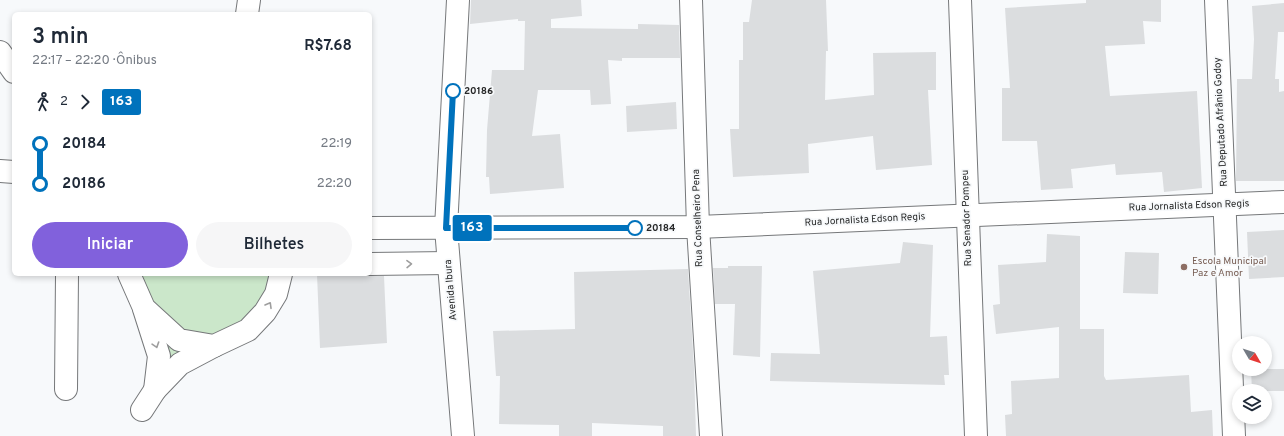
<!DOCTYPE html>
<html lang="pt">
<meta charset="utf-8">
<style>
body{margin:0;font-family:Overpass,sans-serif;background:#f6f6f7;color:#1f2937;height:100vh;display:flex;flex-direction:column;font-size:15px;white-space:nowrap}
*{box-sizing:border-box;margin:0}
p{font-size:13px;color:#747a83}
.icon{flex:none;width:22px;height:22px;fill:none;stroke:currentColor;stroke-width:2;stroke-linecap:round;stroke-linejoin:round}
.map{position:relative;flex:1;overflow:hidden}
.side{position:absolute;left:12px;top:12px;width:360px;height:264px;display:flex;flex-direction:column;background:#fff;border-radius:6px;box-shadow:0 2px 6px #0003}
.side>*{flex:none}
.badge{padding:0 8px;border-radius:3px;font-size:14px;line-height:26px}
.needle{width:26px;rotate:129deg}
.buttons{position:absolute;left:1232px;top:336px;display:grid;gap:8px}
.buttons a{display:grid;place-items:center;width:40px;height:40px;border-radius:50%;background:#fff;box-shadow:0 2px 6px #0003;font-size:20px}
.map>.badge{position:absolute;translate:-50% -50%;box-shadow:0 0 0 2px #fff}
.legs{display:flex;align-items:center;gap:6px;height:44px;padding:0 20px;font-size:13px}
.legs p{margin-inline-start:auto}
.headline{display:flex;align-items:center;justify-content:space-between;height:68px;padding:0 20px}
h1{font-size:22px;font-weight:600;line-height:30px}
.button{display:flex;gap:8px;margin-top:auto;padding:8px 20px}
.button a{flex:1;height:46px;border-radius:24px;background:#8161dc;color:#fff;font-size:16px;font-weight:600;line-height:46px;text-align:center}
.button a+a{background:#f6f6f7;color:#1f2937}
ul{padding:0 20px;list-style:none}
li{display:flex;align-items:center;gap:14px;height:40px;font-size:15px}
li i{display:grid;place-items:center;width:6px;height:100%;margin:0 5px;background:currentColor}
li i::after{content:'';width:10px;height:10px;margin:-5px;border:3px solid;border-radius:50%;background:#fff}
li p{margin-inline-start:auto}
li:first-child i{background:linear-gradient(#0000 50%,currentColor 0)}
li:last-child i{background:linear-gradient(currentColor 50%,#0000 0)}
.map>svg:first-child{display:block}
.green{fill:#cbe7ca}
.building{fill:#dbdddf}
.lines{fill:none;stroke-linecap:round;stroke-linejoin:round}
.minor-casing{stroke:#76787a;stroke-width:24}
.minor{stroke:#fff;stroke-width:22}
.oneway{stroke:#9e9e9e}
.line-1-casing{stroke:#fff;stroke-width:9}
.line-1{stroke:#0072bc;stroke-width:6}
.stop-1-dot{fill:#fff;stroke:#0072bc;stroke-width:2}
.education-dot{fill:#8d6e63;stroke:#f7f9fb;stroke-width:1.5}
.labels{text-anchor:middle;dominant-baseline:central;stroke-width:3.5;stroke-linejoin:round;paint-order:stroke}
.stop-label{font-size:10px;font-weight:bold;fill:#272828;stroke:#f7f9fb;text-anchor:start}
.street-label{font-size:10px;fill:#272828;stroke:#f7f9fb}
.education-label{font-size:10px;fill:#785e54;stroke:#f7f9fb;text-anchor:start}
</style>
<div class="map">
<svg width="1284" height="436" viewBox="0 0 1284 436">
<rect width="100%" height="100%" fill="#f7f9fb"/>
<polygon class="green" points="129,274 281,274 265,312 180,364 159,356"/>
<g class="building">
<polygon points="471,0 581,0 582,16 551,19 551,28 638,29 638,24 679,25 680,58 622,58 622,61 608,60 611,104 591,105 590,90 538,90 532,136 560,134 564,188 490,194 489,177 486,177 487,130 492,70 524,70 525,21 518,21 518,19 470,24"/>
<polygon points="752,0 826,0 828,51 826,51 825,100 874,95 873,53 936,52 936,90 928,90 932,165 876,170 873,136 808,144 809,173 733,177 730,129 739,129 739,60 743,60 743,22 749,22"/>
<polygon points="1086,0 1161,0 1161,22 1143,21 1145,44 1105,46 1110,96 1197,91 1202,188 1164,192 1162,172 1116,175 1115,164 1071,169 1073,188 1041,190 1037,141 1002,141 1002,88 1010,88 1005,8 1086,3"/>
<polygon points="1284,3 1284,32 1278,32 1275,79 1279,79 1279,92 1284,91 1284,181 1236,181 1237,79 1252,79 1254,39 1252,6"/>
<polygon points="676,102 677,129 627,132 626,106"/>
<polygon points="1284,230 1284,277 1249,279 1247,232"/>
<polygon points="1047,234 1080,236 1080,329 1104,329 1104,376 1106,380 1189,375 1191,412 1212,410 1213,436 1006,436 1005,415 1012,414 1011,381 1059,378 1059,327 996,334 993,305 1000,304 998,265 1046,262"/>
<polygon points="903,242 933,245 930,337 947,336 949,375 944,375 945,385 770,381 771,353 820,354 813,271 900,263"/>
<polygon points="1125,252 1159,253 1158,294 1123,293"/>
<polygon points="728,266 762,266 760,357 733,355 735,304 715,304 713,268 728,268"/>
<polygon points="688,269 694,368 696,436 663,436 663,426 592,423 592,436 559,436 559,425 499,424 500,376 496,376 493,331 575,329 574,272"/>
<polygon points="317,274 363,274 370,276 384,276 387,343 320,348"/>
<polygon points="1251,369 1284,369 1284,391 1252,391"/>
</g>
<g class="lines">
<g class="minor-casing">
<g id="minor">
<polyline points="458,0 446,228 463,436"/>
<polyline points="691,0 698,227 711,436"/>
<polyline points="960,0 976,436"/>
<polyline points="1216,0 1234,436"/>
<polyline points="247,14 249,0"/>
<polyline points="0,52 14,72"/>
<polyline points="0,171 14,172"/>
<polyline points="370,228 698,227 1284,202"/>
<polyline points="370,264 448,263"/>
<polyline points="129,274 144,308 179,340 214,346 248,330 265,312 276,294 281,274"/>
<polyline points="144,309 159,356 155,390 180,364 214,346"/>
<polyline points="66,389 67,274"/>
<polyline points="142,410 155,390"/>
</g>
</g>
<use href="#minor" class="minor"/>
</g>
<defs><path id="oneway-chevron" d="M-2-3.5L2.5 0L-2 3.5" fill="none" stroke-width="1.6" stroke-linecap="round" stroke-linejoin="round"/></defs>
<g class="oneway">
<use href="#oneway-chevron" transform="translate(409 264) rotate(-1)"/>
<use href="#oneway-chevron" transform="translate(269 305) rotate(-60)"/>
<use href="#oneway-chevron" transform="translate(156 345) rotate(72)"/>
</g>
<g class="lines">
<g class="line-1-casing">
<polyline id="line-1" points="453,91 446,228 635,228"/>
</g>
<use href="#line-1" class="line-1"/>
</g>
<g class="stop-1-dot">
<circle cx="453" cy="91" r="7"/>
<circle cx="635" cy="228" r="7"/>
</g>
<circle class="education-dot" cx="1184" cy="267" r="4"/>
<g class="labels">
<g class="stop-label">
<text x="464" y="91">20186</text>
<text x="646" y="228">20184</text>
</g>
<g class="street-label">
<text transform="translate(1221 122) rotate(-93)">Rua Deputado Afrânio Godoy</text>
<text transform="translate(1189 206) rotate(-2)">Rua Jornalista Edson Regis</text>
<text transform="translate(698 218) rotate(-92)">Rua Conselheiro Pena</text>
<text transform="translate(967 218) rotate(-92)">Rua Senador Pompeu</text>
<text transform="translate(865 220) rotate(-3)">Rua Jornalista Edson Regis</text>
<text transform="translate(451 290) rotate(-95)">Avenida Ibura</text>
</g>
<g class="education-label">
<text x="1192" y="261">Escola Municipal<tspan x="1192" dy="12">Paz e Amor</tspan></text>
</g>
</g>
</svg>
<div class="buttons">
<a><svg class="needle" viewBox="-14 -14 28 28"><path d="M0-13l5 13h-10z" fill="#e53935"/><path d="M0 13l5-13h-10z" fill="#747a83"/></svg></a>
<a><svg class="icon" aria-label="layers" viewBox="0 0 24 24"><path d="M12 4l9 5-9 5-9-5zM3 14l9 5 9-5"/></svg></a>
</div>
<b class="badge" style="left:472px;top:228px;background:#0072bc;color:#fff">163</b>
<section class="side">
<div class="headline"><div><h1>3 min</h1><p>22:17 – 22:20 · Ônibus</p></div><b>R$7.68</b></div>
<div class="legs"><svg class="icon" aria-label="walk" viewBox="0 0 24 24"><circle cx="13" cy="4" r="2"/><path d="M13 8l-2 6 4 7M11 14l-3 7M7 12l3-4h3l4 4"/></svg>2<svg class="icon" aria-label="forward" viewBox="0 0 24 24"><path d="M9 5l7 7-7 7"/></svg><b class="badge" style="background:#0072bc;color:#fff">163</b></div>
<ul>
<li><i style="color:#0072bc"></i><b>20184</b><p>22:19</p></li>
<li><i style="color:#0072bc"></i><b>20186</b><p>22:20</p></li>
</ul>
<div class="button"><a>Iniciar</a><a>Bilhetes</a></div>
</section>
</div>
